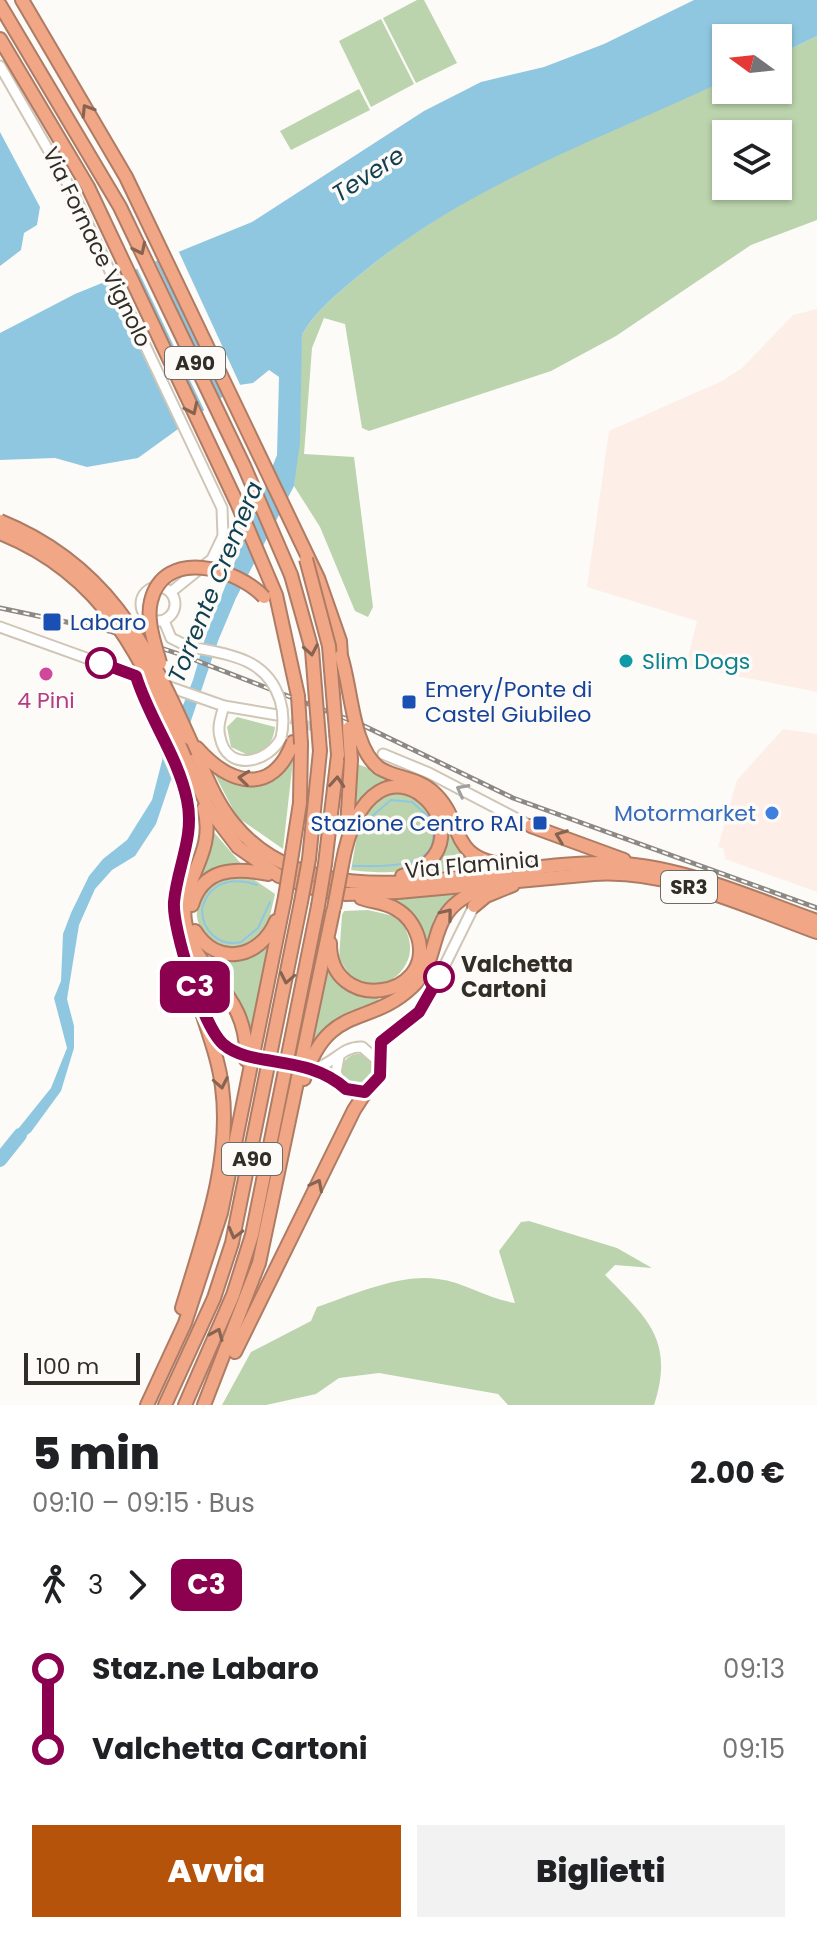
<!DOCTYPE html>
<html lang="it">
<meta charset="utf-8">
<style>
body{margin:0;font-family:Poppins,sans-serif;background:#f2f2f2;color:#202124;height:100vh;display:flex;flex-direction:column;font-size:30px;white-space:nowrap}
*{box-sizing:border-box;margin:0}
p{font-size:26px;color:#757577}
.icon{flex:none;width:44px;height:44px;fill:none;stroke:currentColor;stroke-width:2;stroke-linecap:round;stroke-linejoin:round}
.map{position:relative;height:1405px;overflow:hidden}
.drawer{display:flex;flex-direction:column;background:#fff;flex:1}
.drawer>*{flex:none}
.badge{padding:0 16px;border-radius:12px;font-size:28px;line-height:52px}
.needle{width:52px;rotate:285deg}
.buttons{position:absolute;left:712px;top:24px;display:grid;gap:16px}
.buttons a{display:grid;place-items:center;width:80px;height:80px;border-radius:0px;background:#fff;box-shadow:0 2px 6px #0004;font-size:40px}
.scale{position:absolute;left:24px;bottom:20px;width:116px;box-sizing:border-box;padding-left:8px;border:4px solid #312d27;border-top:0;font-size:22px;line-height:28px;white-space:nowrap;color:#312d27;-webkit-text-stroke:6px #fdfbf8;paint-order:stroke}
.map>.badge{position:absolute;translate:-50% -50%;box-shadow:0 0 0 4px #fff}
.legs{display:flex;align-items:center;gap:12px;height:88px;padding:0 32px;font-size:26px}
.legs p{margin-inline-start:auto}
.headline{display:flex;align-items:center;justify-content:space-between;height:136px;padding:0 32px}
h1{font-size:44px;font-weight:800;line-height:60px}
.cta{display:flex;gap:16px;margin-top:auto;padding:16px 32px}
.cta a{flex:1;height:92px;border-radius:0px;background:#b45309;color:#fff;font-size:32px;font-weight:800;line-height:92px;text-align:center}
.cta a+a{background:#f2f2f2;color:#202124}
ul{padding:0 32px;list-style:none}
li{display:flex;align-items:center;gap:28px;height:80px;font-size:30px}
li i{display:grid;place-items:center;width:12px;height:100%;margin:0 10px;background:currentColor}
li i::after{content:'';width:20px;height:20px;margin:-10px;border:6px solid;border-radius:50%;background:#fff}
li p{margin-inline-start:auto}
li:first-child i{background:linear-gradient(#0000 50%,currentColor 0)}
li:last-child i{background:linear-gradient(currentColor 50%,#0000 0)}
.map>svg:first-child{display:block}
.commercial{fill:#fdeee8}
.green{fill:#bbd4ad;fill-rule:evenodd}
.water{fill:#90c7e0}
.pier{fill:#fdfbf8}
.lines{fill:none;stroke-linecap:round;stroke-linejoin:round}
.stream{stroke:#90c7e0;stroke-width:2}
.river{stroke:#90c7e0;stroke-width:14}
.minor-tunnel{stroke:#d4d2ce;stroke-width:9;stroke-dasharray:9 4.5;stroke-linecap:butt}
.minor-casing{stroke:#d0c6b5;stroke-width:13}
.highway-casing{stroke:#ae7c65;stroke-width:16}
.minor{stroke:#fff;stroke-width:9}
.highway{stroke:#f1a786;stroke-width:12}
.rail-casing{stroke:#8c8984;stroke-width:5}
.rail{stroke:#fdfbf8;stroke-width:2;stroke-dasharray:6;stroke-linecap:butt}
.minor-bridge-casing{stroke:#d0c6b5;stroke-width:13;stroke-linecap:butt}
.highway-bridge-casing{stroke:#ae7c65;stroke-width:16;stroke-linecap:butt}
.minor-bridge{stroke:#fff;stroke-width:9}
.highway-bridge{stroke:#f1a786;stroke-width:12}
.oneway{stroke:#876452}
.oneway2{stroke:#a2a09e}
.line-1-casing{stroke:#fff;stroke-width:18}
.line-1{stroke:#8b004f;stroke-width:12}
.transit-dot{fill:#1a4fb4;stroke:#fdfbf8;stroke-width:3}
.culture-dot{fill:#0f9aa8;stroke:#fdfbf8;stroke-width:3}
.stop-1-dot{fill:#fff;stroke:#8b004f;stroke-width:4}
.hotel-dot{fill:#d1479c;stroke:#fdfbf8;stroke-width:3}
.shop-dot{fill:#3f7fe0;stroke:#fdfbf8;stroke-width:3}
.labels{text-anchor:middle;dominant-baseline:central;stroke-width:7;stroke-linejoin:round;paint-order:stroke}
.shield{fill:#fdfbf8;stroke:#6e6b66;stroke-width:2}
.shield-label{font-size:20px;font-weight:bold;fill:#312d27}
.street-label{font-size:22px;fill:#312d27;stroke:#fdfbf8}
.transit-label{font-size:22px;fill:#164399;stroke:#fdfbf8;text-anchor:start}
.culture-label{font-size:22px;fill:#0d838f;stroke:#fdfbf8;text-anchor:start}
.hotel-label{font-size:22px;fill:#b23c85;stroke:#fdfbf8}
.shop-label{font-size:22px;fill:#366cbe;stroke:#fdfbf8;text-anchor:end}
.stop-label{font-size:22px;font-weight:bold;fill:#312d27;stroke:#fdfbf8;text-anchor:start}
.water-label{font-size:24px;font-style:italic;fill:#0f3f51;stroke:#fdfbf8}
</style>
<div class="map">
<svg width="817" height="1405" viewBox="0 0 817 1405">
<rect width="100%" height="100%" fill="#fdfbf8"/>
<g class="commercial">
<polygon points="817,309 817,692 686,666 697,621 587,587 609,431 722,381 742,368 793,315"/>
<polygon points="783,729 817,734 817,892 725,859 724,849 718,847 737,780"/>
</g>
<g class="green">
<polygon points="417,0 424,0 457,63 416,83 383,18"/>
<polygon points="381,19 414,84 371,107 339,41"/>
<path d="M817,36V220L751,245L616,336L551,371L369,431L362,428L345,324L324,318L312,348L304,454L354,457L373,607L368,617L355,611L320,527L294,486L302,335C315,311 336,295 356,278C464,186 598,137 726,79V90H778V55ZM726,134H778V186H726Z"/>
<polygon points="359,89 370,110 291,150 280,131"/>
<path d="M237,717L275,727C273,742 266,755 248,755L231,747L227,727Z"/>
<path d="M293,760L283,849L237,817L214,773C242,793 273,787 293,760Z"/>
<polygon points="357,764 405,781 372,790 353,810"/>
<path d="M386,792C393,792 404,791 411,794C444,809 444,850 413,867C397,875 368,872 351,870L361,812Z"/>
<polygon points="450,826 461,854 484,868 423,872 444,852"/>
<polygon points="212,830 243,866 195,887 210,853"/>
<path d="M227,876H249L275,894L267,929L244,949C191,945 179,901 227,876Z"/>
<path d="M463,893L432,931L426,949C422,928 413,911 393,900Z"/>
<path d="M368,910L398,917C419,945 412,970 382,986L353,980L339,959L342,915L344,911Z"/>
<polygon points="268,944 250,1038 236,996 202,946 257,952"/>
<path d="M329,959C342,981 351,995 379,997L378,1001L339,1019L311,1048Z"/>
<circle cx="358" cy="1070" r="16"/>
<path d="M529,1221L617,1248L652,1268L615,1265L605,1275C647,1318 675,1340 654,1405H508L498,1394L379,1373L339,1378L316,1394L266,1405H222L251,1352L311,1321L317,1307C352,1295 401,1273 438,1279C464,1282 488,1299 515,1303L499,1251L521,1222Z"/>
</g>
<g class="water">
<path d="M694,0H817V36L778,55V38H726V80C599,140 464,186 356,278C336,295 315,311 302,335L300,442L294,486L236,598L218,641L156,824L135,856L112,870L95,889L79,925L67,999L74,1026V1048L61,1091L31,1132L9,1149L18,1129L51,1088L67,1048L54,998L61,981L63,934L71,913L89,876L103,859L127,840L152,800L164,753L193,680L206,635L277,455L279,377L269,370L253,383L239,385L138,458L87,467L55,458L0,460V333L75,294L252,222L424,111L481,82L544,67L604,44Z"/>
<polygon points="0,132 40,207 37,225 24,233 21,250 0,266"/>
</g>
<g class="pier">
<polygon points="178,250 242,389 226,399 156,258"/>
<polygon points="154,259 221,403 206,414 136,266"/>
<polygon points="134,267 204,416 182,431 109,276"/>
</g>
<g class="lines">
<g class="stream">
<path d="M353,866C384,866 451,871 429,817L412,802L391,800L371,817"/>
<path d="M257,885C233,877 209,881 202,909C202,931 219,947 241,942L258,928L270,902"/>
</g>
<polyline class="river" points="0,1160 20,1135"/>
<g class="minor-tunnel">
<polyline points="278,715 339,736"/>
<polyline points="248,1054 292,1063"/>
</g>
<g class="minor-casing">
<g id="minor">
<polyline points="0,66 73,193 222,508 223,536 212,559 171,592"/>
<circle cx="158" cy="604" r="17"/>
<polyline points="164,621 171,638 187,646"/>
<polyline points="0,627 139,677"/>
<polyline points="136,676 188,803 188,837 174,914 195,985"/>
<polyline points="161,684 224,706 277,715"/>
<path d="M224,706C221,716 217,727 220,737C227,773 268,763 281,738"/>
<polyline points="383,754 429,773 531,826"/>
<polyline points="211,1025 223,1044 239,1053"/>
<polyline points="378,1061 383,1039 426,1003 474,906"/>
<path d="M315,1068C334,1064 342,1046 362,1047L378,1061L377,1081L365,1092L346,1089L336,1073L339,1057"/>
</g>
</g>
<g class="highway-casing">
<g id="highway">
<polyline points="22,0 126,177 318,578 340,641 341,656"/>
<polyline points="0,5 120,207 244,466 291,575"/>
<polyline points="0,39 88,187 237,503 276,595 298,696"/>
<path d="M189,738C203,767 213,799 234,824C319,929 492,861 606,863C679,864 749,897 817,921"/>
<path d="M197,748C229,784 272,798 293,742"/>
<path d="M185,758L209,809L238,847L279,876L319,890L346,894L398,892L594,874C670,869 747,907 817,932"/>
<path d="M379,768C395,778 417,778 432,791C467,821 445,860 509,865"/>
<path d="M204,808C217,855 179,880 185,921C192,972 250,992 246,1060"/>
<polyline points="531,826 624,860"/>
<polyline points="347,828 351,760"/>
<polyline points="292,854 300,803 301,744"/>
<polyline points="309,859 320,751"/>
<polyline points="325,864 338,755"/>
<path d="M342,865C372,698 507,845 402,876"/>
<path d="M192,905C203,868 235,867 268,874"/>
<polyline points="474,906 486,896 513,885"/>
<path d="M195,931C217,967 260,959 276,921"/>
<path d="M330,943C329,1015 436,999 418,937C414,925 407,915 396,909C385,902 372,902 361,898"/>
<path d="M304,1079C328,1002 369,1028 412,987C447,954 420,910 485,888"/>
<path d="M182,1308C203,1238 232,1161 222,1087C218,1052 201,1016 193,981"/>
<polyline points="235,1352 354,1110 367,1090"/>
<polyline points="147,1405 185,1323 221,1213 285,897"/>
<polyline points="165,1405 214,1298 232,1243 301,902"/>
<polyline points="185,1405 233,1295 252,1235 318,906"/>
<polyline points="204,1405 259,1263 333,911"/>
</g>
</g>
<use href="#minor" class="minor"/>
<use href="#highway" class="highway"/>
<g class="rail-casing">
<polyline id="rail" points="0,608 109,631 182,655 360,724 513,798 817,908"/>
</g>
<use href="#rail" class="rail"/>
<g class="minor-bridge-casing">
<path id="minor-bridge" d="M187,646C227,655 266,656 280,700C284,713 284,724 281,738"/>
</g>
<g class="highway-bridge-casing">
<g id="highway-bridge">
<path d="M0,521C104,563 146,641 189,738"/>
<path d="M0,533C106,575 143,660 185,758"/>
<polyline points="306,559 329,646 338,755"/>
<polyline points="291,575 312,650 320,751"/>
<path d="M341,656C352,690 352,747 379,768"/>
<path d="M160,663C155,644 146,621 151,601C164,547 237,568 264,597"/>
<polyline points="298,696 301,744"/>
<polyline points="349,728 351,760"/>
<polyline points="285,897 292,854"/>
<polyline points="301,902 309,859"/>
<polyline points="318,906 325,864"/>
<polyline points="334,908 342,865"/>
</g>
</g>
<use href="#minor-bridge" class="minor-bridge"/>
<use href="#highway-bridge" class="highway-bridge"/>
</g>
<defs><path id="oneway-chevron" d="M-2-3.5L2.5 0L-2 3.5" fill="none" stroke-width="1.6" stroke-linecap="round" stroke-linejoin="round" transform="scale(2)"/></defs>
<g class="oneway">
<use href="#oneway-chevron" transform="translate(87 110) rotate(-122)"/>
<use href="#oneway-chevron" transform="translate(140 249) rotate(64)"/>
<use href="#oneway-chevron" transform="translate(192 409) rotate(65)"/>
<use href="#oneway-chevron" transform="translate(311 650) rotate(80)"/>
<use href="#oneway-chevron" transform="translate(244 778) rotate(-174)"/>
<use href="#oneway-chevron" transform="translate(337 782) rotate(-86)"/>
<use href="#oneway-chevron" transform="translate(561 836) rotate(-159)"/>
<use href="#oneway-chevron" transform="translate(447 914) rotate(-51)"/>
<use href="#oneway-chevron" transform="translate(287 978) rotate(101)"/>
<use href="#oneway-chevron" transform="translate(221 1083) rotate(79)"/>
<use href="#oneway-chevron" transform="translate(317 1185) rotate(-63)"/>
<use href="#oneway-chevron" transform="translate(235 1233) rotate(105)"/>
<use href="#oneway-chevron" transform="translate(217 1334) rotate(-67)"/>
</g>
<use class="oneway2" href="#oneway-chevron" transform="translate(462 790) rotate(-152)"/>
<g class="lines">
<g class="line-1-casing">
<path id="line-1" d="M101,663L136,676C149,719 178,756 187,800C195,837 177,867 174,902C172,929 203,1026 223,1044C252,1069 306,1053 346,1089L365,1092L380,1076L381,1042L419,1012L439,977"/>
</g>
<use href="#line-1" class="line-1"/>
</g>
<g class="transit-dot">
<rect x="42" y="612" width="20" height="20" rx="4"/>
<rect x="401" y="694" width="16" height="16" rx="4"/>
<rect x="532" y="815" width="16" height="16" rx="4"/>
</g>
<circle class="culture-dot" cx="626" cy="661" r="8"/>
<g class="stop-1-dot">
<circle cx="101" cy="663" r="14"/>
<circle cx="439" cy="977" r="14"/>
</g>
<circle class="hotel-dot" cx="46" cy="674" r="8"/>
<circle class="shop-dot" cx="772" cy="813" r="8"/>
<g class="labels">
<g class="shield">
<rect x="165" y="347" width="60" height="32" rx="6"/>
<rect x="661" y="871" width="56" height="32" rx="6"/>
<rect x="222" y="1143" width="60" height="32" rx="6"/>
</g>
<g class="shield-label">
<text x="195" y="363">A90</text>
<text x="689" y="887">SR3</text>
<text x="252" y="1159">A90</text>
</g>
<g class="street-label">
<text transform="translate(97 247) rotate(64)">Via Fornace Vignolo</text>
<text transform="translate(472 865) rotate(-5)">Via Flaminia</text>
</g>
<g class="transit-label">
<text x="70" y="622">Labaro</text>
<text x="425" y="689">Emery/Ponte di<tspan x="425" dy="25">Castel Giubileo</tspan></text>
<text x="524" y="823" text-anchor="end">Stazione Centro RAI</text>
</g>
<g class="culture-label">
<text x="642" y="661">Slim Dogs</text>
</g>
<g class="hotel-label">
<text x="46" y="700">4 Pini</text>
</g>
<g class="shop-label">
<text x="756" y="813">Motormarket</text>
</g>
<g class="stop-label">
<text x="461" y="964">Valchetta<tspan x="461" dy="25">Cartoni</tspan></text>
</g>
<g class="water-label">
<text transform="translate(368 174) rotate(-33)">Tevere</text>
<text transform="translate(215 582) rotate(-68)">Torrente Cremera</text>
</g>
</g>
</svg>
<div class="buttons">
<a><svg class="needle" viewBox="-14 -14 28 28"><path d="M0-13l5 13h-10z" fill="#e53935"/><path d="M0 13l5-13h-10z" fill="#757577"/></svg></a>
<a><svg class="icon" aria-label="layers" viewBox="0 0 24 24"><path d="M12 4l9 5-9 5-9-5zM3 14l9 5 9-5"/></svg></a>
</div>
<div class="scale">100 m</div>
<b class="badge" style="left:195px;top:987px;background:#8b004f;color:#fff">C3</b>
</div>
<section class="drawer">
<div class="headline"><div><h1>5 min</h1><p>09:10 – 09:15 · Bus</p></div><b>2.00 €</b></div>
<div class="legs"><svg class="icon" aria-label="walk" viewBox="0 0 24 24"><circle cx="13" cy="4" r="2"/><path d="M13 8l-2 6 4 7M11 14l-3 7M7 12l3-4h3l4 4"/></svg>3<svg class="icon" aria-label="forward" viewBox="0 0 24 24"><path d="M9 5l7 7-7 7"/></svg><b class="badge" style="background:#8b004f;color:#fff">C3</b></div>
<ul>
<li><i style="color:#8b004f"></i><b>Staz.ne Labaro</b><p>09:13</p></li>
<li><i style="color:#8b004f"></i><b>Valchetta Cartoni</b><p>09:15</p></li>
</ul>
<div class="cta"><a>Avvia</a><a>Biglietti</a></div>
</section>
